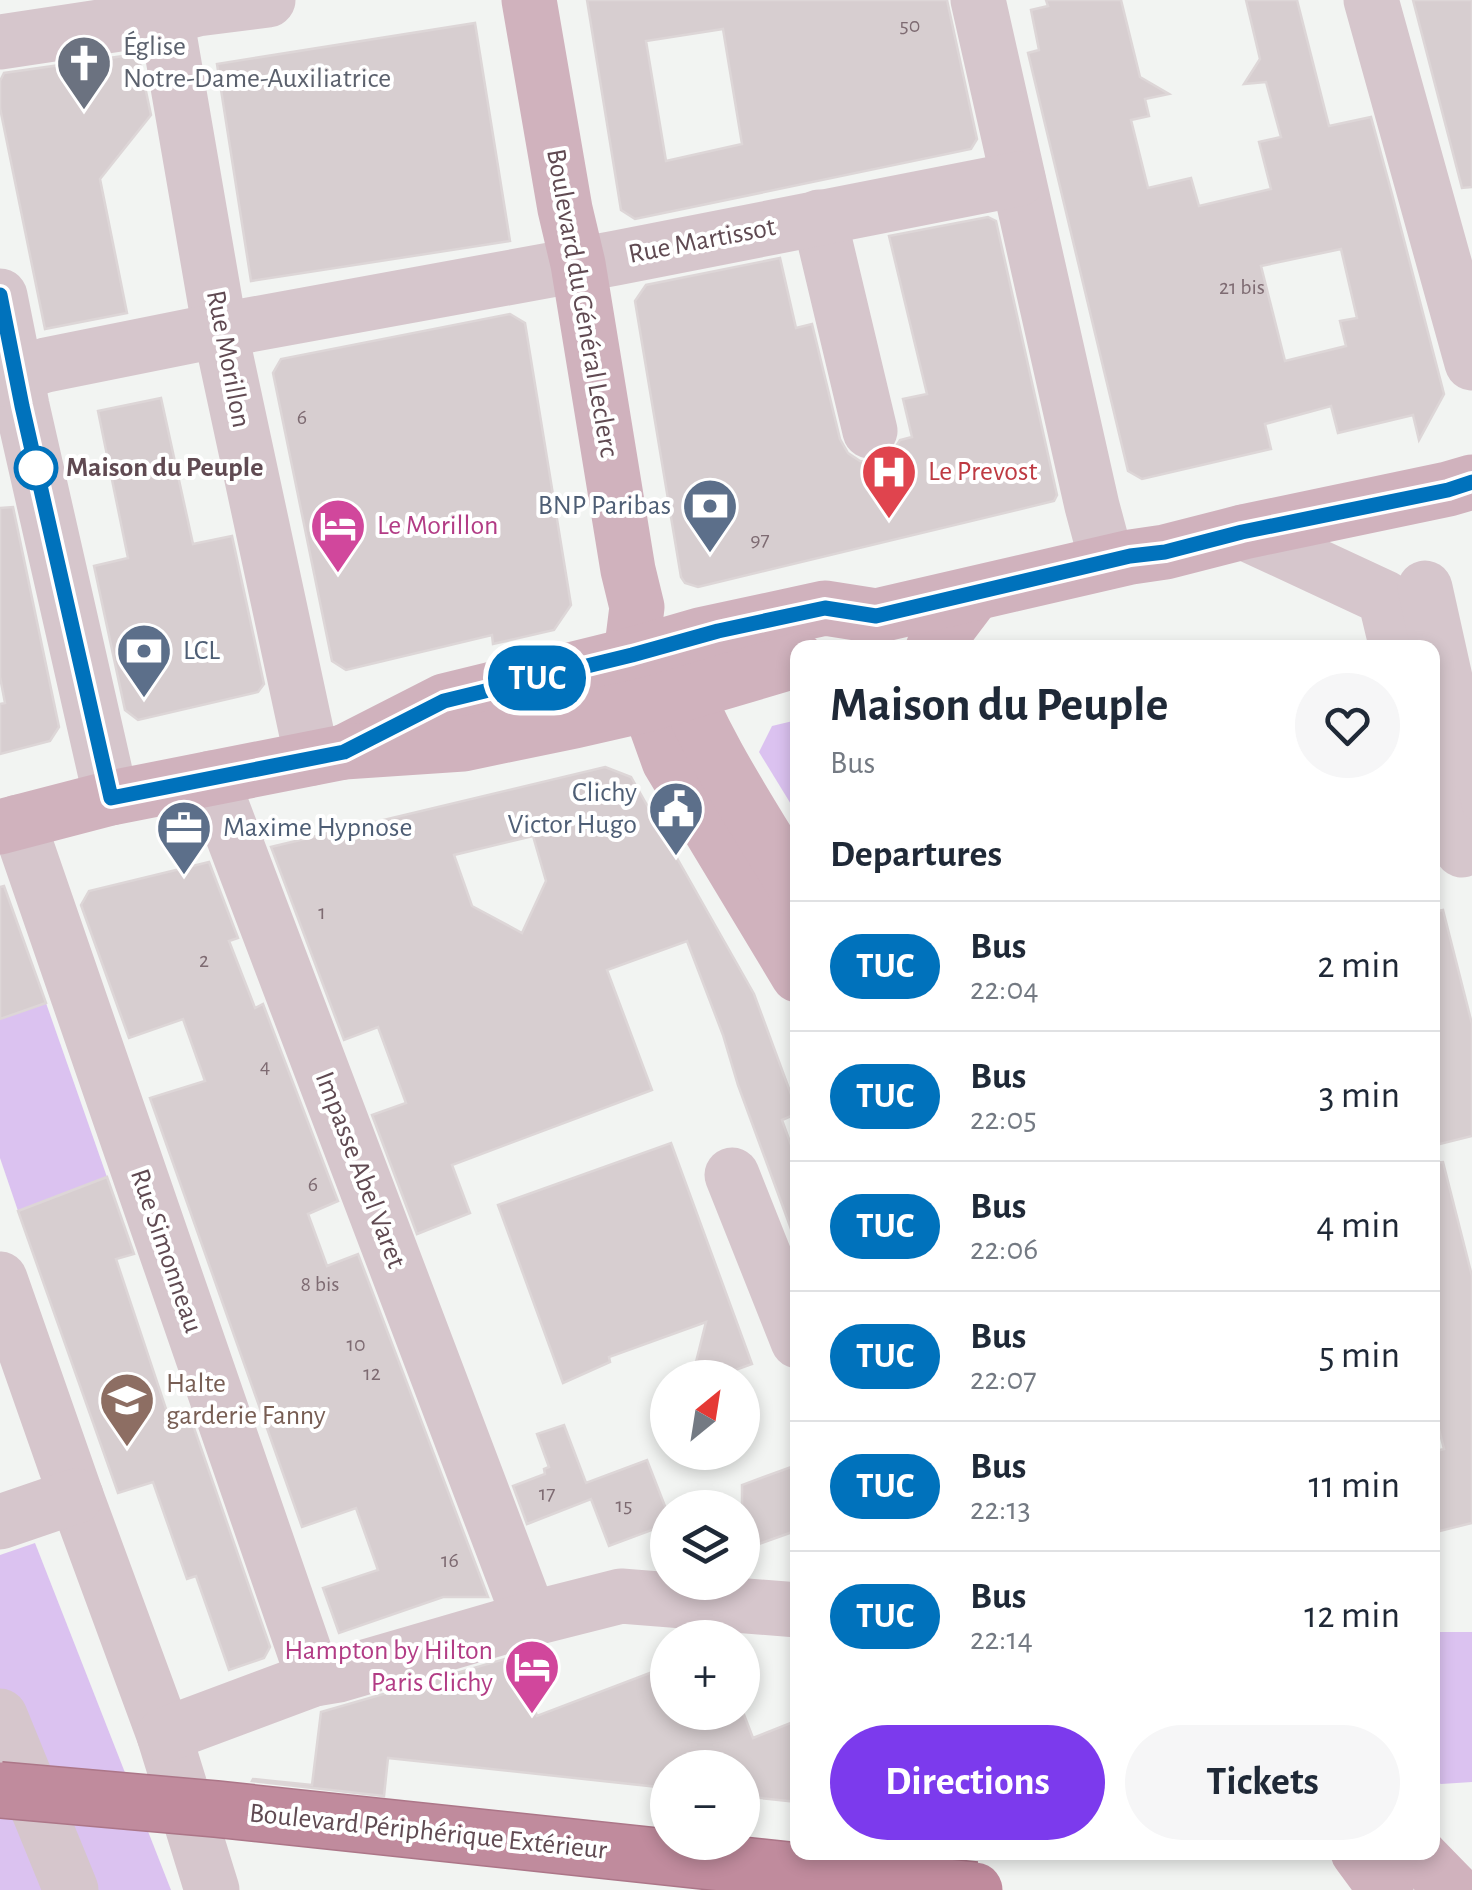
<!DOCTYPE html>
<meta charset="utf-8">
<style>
body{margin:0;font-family:"Alegreya Sans",sans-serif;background:#f6f6f7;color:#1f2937;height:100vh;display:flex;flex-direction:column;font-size:38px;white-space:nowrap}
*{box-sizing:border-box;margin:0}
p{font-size:32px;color:#747a83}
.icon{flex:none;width:55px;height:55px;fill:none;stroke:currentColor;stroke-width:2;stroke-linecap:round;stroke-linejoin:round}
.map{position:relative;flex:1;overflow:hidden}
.details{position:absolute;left:790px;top:640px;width:650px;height:1220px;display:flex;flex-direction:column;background:#fff;border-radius:20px;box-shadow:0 5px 15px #0003}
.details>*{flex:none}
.badge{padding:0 20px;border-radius:32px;font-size:35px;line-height:65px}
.needle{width:65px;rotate:30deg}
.fabs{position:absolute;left:650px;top:1360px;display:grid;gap:20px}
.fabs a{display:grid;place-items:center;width:110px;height:110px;border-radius:50%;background:#fff;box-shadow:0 5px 15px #0003;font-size:50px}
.map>.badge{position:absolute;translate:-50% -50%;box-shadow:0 0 0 5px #fff}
h2{padding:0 40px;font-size:38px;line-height:90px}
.round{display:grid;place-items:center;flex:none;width:105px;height:105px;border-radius:52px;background:#f6f6f7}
.headline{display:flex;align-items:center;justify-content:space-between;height:170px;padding:0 40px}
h1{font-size:48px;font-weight:600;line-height:75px}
.action{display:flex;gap:20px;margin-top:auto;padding:20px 40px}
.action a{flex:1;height:115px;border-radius:60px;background:#7c3aed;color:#fff;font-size:40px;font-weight:600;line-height:115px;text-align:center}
.action a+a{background:#f6f6f7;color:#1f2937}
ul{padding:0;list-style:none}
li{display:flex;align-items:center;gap:30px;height:130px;padding:0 40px;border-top:2px solid #e0e1e3}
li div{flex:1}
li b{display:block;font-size:38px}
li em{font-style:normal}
li .badge{min-width:110px;font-weight:700;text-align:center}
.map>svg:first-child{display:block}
.green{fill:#dbc2f0}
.building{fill:#d7ced0;stroke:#ddd6d7;stroke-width:2.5;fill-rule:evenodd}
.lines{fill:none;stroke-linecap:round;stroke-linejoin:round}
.minor{stroke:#d6c6cc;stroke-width:55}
.major{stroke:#d0b2bd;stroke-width:55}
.highway-bridge-casing{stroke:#ac7688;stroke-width:58;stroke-linecap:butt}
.highway-bridge{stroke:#c08b9d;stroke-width:55}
.line-casing{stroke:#fff;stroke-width:22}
.line{stroke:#0072bc;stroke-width:15}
.stop-dot{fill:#fff;stroke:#0072bc;stroke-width:5}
.labels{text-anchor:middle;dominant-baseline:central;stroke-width:8;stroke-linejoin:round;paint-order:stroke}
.number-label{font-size:22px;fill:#7e6b72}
.worship-label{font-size:28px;fill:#5b616d;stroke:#fff;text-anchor:start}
.street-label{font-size:28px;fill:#604a52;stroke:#fff}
.stop-label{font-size:28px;font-weight:bold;fill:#604a52;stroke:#fff;text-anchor:start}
.health-label{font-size:28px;fill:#be3a42;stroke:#fff;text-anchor:start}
.service-label{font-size:28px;fill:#4e5e75;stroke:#fff;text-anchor:end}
.hotel-label{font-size:28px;fill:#b23c85;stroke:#fff;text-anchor:start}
.education-label{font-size:28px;fill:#785e54;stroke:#fff;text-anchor:start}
</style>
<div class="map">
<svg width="1472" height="1890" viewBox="0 0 1472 1890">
<rect width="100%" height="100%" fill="#f2f4f2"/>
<g class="green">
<polygon points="797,720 798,813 797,814 759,752 772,726"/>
<polygon points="46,1003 107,1177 18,1211 0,1158 0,1018"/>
<polygon points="35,1543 171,1890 0,1890 0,1555"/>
<polygon points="1432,1632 1472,1632 1472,1782 1441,1784 1433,1780"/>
</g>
<g class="building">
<path d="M587,0H947L977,139L971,149L635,219L621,210ZM723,29L742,144L666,161L646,41Z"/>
<path d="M1046,0H1121L1140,77L1169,94L1145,99L1149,116L1131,120L1148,188L1191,178L1199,206L1271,189L1259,142L1281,137L1266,82L1244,84L1260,59L1246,0H1297L1329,126L1371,117L1392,194L1444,394L1419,440L1413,415L1338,433L1331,406L1265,424L1271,449L1142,479L1128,471L1028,53L1039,50L1031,10L1048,6ZM1341,249L1357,318L1340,321L1346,346L1285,361L1261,266Z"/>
<polygon points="1413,0 1472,0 1472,187 1462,188"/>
<polygon points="475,23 510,241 251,281 217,64"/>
<polygon points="138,54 151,115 100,179 127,313 45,329 0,108 0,81 4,73"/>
<polygon points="988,217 996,221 1057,495 1054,501 698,587 685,583 681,577 635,301 646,285 780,258 796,328 812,324 840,439 848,453 860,461 876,462 891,454 900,440 912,437 903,399 927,394 889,236"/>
<polygon points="510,314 525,323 571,605 554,630 493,644 492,635 346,670 332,661 273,373 281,359"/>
<polygon points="161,398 193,544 232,536 264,684 258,692 138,720 125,710 94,566 128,558 98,411"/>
<polygon points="13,507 59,727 50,741 0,754 0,704 5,703 0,677 0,508"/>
<path d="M605,767L631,777L754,994L798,1113L782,1120L798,1164V1236L794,1237L738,1085L723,1035L687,941L607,970L652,1090L452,1165L470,1213L417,1234L372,1115L406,1103L378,1027L344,1040L271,847ZM533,836L546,881L522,933L472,906L454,855Z"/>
<polygon points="209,862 238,938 229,941 255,1008 263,1004 338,1201 308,1214 327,1266 358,1254 488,1597 443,1597 339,1633 323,1588 378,1570 356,1508 302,1527 150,1098 205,1081 183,1019 129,1038 81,905 89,891"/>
<polygon points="4,886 46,1003 0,1019 0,887"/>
<polygon points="1443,910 1472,1024 1472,1136 1432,1146 1432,912"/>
<polygon points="671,1143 752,1364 713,1378 692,1378 706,1322 609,1357 610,1362 563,1383 498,1205"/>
<polygon points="1443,1162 1472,1276 1472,1523 1432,1533 1432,1452 1444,1449 1432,1402 1432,1163"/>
<polygon points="107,1177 134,1254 116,1259 171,1424 174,1428 192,1422 270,1647 264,1658 229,1670 196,1576 187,1579 153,1482 118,1493 18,1211"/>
<polygon points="564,1425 586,1483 647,1460 668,1514 668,1524 609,1546 591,1499 527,1524 513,1486 545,1474 544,1469 549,1467 537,1434"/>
<polygon points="791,1467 798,1483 798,1530 742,1550 742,1485"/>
<polygon points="515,1656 537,1716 668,1666 668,1712 743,1712 753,1738 798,1720 798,1802 742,1796 742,1768 668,1768 668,1788 388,1758 384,1796 252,1781 253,1779 312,1785 321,1712"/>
</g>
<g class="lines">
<g class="minor">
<polyline points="978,0 1092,506 1107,562"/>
<polyline points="1371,0 1472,363"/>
<polyline points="166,17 220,330 312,758"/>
<polyline points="0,42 166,17 197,9 268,0"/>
<polyline points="819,217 870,431"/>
<polyline points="0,296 22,406 111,798"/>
<polyline points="0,379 46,365 200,334 616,258 1018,179"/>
<polyline points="1243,532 1385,598 1397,648"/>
<polyline points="1425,588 1471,795"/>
<polyline points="211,778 530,1619"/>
<polyline points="1432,801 1440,833 1457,843 1462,850"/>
<polyline points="18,822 314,1679"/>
<polyline points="732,1175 798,1341"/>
<polyline points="0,1279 76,1496 164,1735 212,1890"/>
<polyline points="0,1522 76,1496"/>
<polyline points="0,1716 71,1890"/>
<polyline points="164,1735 314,1679 338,1675 530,1619 621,1596 798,1610"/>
</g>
<g class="major">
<polyline points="529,0 565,209 578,264 628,570 637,607 631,655 669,761 798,975"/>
<polyline points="933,648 973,595"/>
<path d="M673,661C703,743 753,816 798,891"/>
<polyline points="344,752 444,701 631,655 700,635 825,608 876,616 1131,557 1165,552 1243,532 1448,489 1472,482"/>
<polyline points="0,827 111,798 344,752 463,744 574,721 649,704 798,660"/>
<polyline points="1358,1852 1386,1890"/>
<polyline points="1416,1852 1453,1890"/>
</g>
<g class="highway-bridge-casing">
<polyline id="highway-bridge" points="0,1790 216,1809 975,1890"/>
</g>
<use href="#highway-bridge" class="highway-bridge"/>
</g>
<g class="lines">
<g class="line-casing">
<polyline id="line" points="0,295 22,406 111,798 344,752 444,701 632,655 718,631 825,608 876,616 1130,556 1165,552 1242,532 1448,490 1472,482"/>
</g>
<use href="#line" class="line"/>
</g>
<defs>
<g id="church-pin" transform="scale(2.875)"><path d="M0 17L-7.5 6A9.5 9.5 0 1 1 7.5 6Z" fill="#6b7280" stroke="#fff"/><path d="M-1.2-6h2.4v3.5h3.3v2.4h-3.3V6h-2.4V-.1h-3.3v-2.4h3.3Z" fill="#fff"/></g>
<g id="hospital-pin" transform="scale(2.875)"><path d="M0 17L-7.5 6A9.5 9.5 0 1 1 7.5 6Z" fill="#e0444e" stroke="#fff"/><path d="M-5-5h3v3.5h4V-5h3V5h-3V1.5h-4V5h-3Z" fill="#fff"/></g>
<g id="bank-pin" transform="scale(2.875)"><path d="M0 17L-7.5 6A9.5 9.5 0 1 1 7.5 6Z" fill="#5c6f8a" stroke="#fff"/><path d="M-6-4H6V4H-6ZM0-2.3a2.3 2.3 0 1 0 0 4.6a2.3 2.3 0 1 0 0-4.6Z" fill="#fff"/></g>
<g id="hotel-pin" transform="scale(2.875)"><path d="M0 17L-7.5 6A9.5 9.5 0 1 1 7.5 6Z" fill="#d1479c" stroke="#fff"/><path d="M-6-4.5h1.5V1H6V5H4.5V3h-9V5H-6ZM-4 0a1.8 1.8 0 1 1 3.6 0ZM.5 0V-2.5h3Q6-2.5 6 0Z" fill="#fff"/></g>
<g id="civic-pin" transform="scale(2.875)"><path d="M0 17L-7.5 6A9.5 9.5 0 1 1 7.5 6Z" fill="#5c6f8a" stroke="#fff"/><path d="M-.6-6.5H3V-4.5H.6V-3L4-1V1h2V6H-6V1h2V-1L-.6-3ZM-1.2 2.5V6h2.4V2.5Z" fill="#fff"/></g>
<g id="office-pin" transform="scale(2.875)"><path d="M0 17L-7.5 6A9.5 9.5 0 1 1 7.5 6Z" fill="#5c6f8a" stroke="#fff"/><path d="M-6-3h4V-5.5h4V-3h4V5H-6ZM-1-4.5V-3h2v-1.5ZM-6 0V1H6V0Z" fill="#fff"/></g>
<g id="school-pin" transform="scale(2.875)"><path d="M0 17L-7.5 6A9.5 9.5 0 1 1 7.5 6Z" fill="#8d6e63" stroke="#fff"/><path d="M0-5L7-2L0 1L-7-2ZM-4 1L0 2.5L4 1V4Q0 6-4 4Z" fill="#fff"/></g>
</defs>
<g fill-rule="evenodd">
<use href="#church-pin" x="84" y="63"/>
<use href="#hospital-pin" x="889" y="472"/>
<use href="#bank-pin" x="710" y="506"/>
<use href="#hotel-pin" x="338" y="526"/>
<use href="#bank-pin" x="144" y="651"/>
<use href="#civic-pin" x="676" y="809"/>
<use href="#office-pin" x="184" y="828"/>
<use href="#school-pin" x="127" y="1400"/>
<use href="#hotel-pin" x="532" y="1667"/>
</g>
<circle class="stop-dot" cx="36" cy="468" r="20"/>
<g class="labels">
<g class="number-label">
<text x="910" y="25">50</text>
<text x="1242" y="287">21 bis</text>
<text x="302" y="417">6</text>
<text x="760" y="539">97</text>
<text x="322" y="912">1</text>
<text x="204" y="960">2</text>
<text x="265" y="1066">4</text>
<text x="313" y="1184">6</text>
<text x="320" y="1284">8 bis</text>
<text x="356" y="1344">10</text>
<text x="372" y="1373">12</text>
<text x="547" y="1493">17</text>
<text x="624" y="1505">15</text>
<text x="450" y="1560">16</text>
</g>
<g class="worship-label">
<text x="123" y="47">Église<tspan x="123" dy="32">Notre-Dame-Auxiliatrice</tspan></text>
</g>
<g class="street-label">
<text transform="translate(702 241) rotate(-11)">Rue Martissot</text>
<text transform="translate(582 303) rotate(80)">Boulevard du Général Leclerc</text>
<text transform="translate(228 359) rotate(79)">Rue Morillon</text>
<text transform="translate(360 1170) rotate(69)">Impasse Abel Varet</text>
<text transform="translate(166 1251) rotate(71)">Rue Simonneau</text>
<text transform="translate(428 1832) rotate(6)">Boulevard Périphérique Extérieur</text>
</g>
<g class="stop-label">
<text x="66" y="468">Maison du Peuple</text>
</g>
<g class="health-label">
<text x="928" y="472">Le Prevost</text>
</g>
<g class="service-label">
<text x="671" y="506">BNP Paribas</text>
<text x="183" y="651" text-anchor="start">LCL</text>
<text x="637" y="793">Clichy<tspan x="637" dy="32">Victor Hugo</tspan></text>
<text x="223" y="828" text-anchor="start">Maxime Hypnose</text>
</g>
<g class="hotel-label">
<text x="377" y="526">Le Morillon</text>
<text x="493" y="1651" text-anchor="end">Hampton by Hilton<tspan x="493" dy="32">Paris Clichy</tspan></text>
</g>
<g class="education-label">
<text x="166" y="1384">Halte<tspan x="166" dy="32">garderie Fanny</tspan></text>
</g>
</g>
</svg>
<div class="fabs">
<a><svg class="needle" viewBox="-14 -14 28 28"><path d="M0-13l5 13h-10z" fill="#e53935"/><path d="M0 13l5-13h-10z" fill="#747a83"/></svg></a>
<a><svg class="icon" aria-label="layers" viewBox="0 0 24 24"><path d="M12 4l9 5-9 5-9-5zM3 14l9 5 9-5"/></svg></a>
<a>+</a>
<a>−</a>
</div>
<b class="badge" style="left:537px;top:678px;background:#0072bc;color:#fff">TUC</b>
<section class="details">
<div class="headline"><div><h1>Maison du Peuple</h1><p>Bus</p></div><a class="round"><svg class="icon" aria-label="heart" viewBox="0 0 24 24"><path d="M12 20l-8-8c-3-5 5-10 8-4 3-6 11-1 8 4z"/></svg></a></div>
<h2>Departures</h2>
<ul>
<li><span class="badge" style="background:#0072bc;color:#fff">TUC</span><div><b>Bus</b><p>22:04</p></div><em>2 min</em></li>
<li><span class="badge" style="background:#0072bc;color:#fff">TUC</span><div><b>Bus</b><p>22:05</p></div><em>3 min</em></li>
<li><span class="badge" style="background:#0072bc;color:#fff">TUC</span><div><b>Bus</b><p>22:06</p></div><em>4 min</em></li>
<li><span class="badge" style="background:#0072bc;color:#fff">TUC</span><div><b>Bus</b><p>22:07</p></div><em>5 min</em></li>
<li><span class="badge" style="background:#0072bc;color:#fff">TUC</span><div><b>Bus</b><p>22:13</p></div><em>11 min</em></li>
<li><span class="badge" style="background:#0072bc;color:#fff">TUC</span><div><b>Bus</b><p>22:14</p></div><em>12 min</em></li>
</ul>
<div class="action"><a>Directions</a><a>Tickets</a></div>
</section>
</div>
